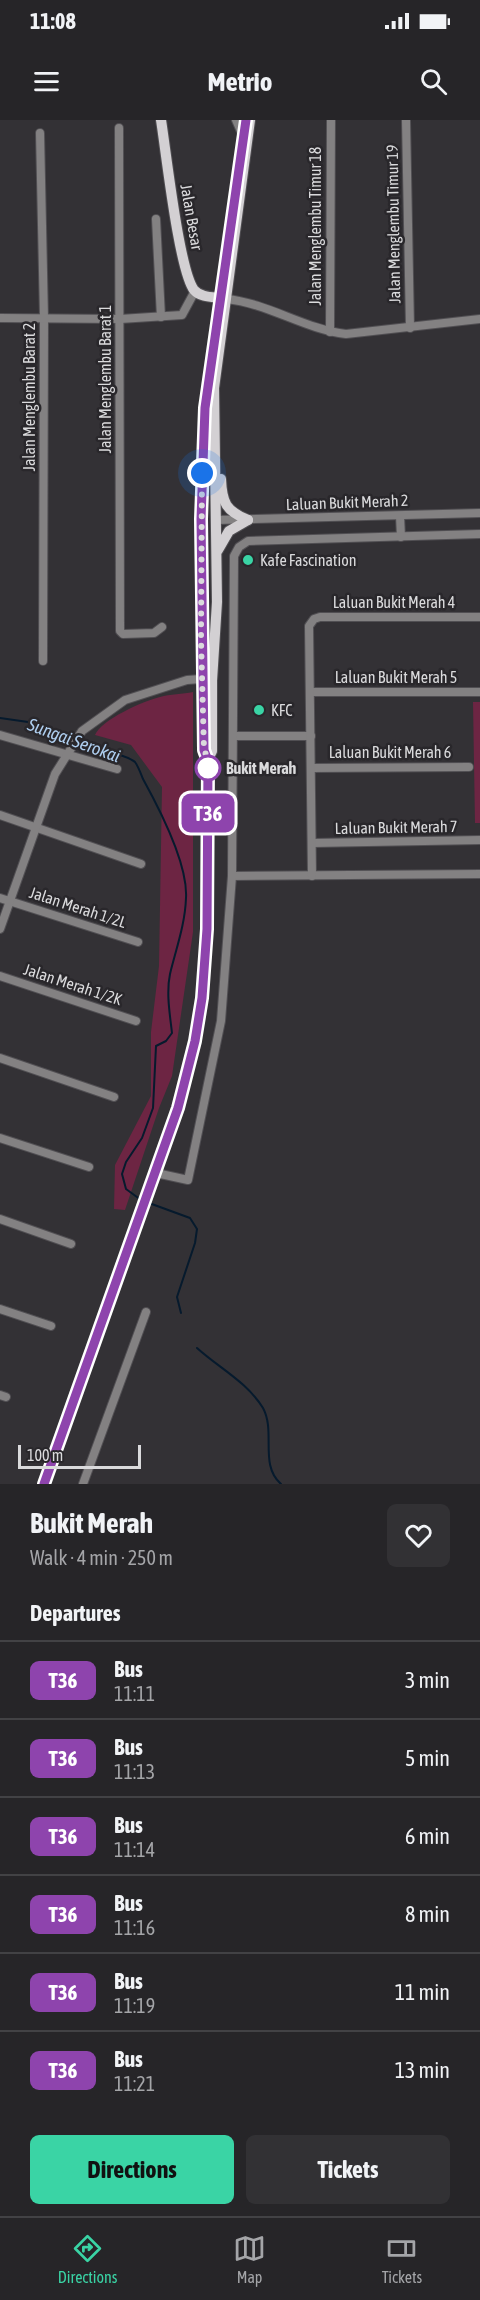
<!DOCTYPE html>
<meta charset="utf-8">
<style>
body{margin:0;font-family:"Asap Condensed",sans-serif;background:#323134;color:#f1f3f6;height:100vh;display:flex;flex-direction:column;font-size:22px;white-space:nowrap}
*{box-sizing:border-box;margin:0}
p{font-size:20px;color:#a4a5a8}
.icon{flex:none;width:33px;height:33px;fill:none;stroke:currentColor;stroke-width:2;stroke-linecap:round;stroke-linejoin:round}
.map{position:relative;height:1364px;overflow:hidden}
.panel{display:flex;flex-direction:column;background:#262528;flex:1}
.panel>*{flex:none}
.badge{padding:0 12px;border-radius:9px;font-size:21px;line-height:39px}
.scale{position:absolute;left:18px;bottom:15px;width:123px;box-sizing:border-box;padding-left:6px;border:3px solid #dadadc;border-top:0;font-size:16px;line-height:21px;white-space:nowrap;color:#dadadc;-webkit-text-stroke:4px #29272b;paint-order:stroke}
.you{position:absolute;width:30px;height:30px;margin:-15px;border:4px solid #fff;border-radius:50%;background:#1a73e8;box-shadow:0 0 0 9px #1a73e833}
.map>.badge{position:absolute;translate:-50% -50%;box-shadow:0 0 0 3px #fff}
h2{padding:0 30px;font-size:22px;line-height:54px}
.round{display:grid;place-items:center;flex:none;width:63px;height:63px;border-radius:9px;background:#323134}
.summary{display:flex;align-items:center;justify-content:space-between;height:102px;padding:0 30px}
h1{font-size:28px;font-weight:700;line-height:45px}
.primary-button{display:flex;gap:12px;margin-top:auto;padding:12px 30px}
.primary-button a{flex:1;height:69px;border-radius:9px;background:#3ad4a5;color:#111;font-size:24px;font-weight:700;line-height:69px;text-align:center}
.primary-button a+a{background:#323134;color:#f1f3f6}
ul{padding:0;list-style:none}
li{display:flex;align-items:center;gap:18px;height:78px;padding:0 30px;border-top:2px solid #424245}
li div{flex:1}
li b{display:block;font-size:22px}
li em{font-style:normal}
li .badge{min-width:66px;font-weight:700;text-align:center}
.status{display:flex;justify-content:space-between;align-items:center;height:42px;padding:0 30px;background:#262528;direction:ltr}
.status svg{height:16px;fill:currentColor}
header{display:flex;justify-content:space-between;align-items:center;height:78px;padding:0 30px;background:#262528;font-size:27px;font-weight:700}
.dock{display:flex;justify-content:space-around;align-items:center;height:84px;border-top:2px solid #424245;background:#262528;font-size:16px;color:#a4a5a8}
.dock a{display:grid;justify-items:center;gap:3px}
.dock .selected{color:#3ad4a5}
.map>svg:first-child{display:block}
.green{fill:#6d2543}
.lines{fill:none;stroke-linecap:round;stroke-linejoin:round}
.stream{stroke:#061a2d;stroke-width:2}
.minor-casing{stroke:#514f53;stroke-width:10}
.major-casing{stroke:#514f53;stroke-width:12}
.minor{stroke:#838182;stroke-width:8}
.major{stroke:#d3d0d3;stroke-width:10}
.line-casing{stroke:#fff;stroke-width:14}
.line{stroke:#8e44ad;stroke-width:9}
.walk{stroke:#dadadc;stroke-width:6;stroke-dasharray:0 10.8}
.poi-dot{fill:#3ad4a5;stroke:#29272b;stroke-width:2}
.stop-dot{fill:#fff;stroke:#8e44ad;stroke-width:3}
.labels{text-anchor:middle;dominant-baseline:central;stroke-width:5;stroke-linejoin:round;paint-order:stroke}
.street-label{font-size:16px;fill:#dadadc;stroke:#29272b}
.poi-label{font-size:16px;fill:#dadadc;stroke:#29272b;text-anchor:start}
.stop-label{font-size:16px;font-weight:bold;fill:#dadadc;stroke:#29272b;text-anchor:start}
.water-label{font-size:18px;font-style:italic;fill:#afcff0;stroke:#29272b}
</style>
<div class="status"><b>11:08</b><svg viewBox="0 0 49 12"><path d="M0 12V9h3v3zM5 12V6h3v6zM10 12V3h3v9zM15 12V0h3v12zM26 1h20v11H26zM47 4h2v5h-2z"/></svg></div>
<header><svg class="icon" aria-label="menu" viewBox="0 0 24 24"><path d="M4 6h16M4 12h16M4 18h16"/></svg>Metrio<svg class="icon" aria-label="search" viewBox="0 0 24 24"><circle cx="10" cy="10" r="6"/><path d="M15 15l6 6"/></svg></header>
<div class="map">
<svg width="480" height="1364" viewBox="0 0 480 1364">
<rect width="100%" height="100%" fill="#333135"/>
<g class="green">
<path d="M193,572V812L172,956L159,988L125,1090L114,1089L115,1045L151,976V912L159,846L162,667L131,625L95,615C101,600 143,581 160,577C170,574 183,574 193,572Z"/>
<polygon points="473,582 480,582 480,703 475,703"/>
</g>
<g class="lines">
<g class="stream">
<polyline points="0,598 35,603 74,620"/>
<path d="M80,622C92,627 128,635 135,642C138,646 141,654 143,659C159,688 188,745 186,778C185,805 176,829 170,854C166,873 170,895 172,913L166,921L156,926L153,988L142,1018L126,1042L122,1054L126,1069L141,1080"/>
<polyline points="149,1083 190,1098 197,1109 195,1123 177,1177 181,1193"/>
<path d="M197,1228C219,1248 247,1262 263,1288C276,1312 259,1345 281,1364"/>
</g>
<g class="minor-casing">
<g id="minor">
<polyline points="236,0 243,16"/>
<polyline points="406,0 410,208"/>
<polyline points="119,8 120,511 123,514 154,513 162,507"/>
<polyline points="40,13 44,198 43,541"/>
<polyline points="156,99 161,197"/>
<path d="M226,179C268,183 304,209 346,214L480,199"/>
<polyline points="0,198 120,199 182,195 195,171"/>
<polyline points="330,212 331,0"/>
<polyline points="400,396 401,417"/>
<polyline points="215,400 480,393"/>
<polyline points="312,572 480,572"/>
<polyline points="0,615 117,649"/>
<polyline points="233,616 311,616"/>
<polyline points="311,648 469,647"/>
<polyline points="0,695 141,744"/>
<polyline points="312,723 480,720"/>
<polyline points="232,756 480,754"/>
<polyline points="312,756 309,506 314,499 320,497 480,497"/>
<polyline points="0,778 138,822"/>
<polyline points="0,809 55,654 82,611 125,580 187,560 201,559"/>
<polyline points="0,856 136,901"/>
<polyline points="0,938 114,977"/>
<polyline points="0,1018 89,1047"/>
<polyline points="156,1053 188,1060 221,901 232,756 234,436 239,427 248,421 480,414"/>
<polyline points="0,1099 71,1124"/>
<polyline points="0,1189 51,1206"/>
<polyline points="0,1275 6,1277"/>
<polyline points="83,1364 146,1192"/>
</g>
</g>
<g class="major-casing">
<g id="major">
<path d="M161,0C166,31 179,150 194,170C200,177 211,177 220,178"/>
<polyline points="208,261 205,288 201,399 204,630 208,639"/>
<path d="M221,359C222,383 226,391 248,400"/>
<polyline points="218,430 229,411 248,400"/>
<polyline points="44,1364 178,988 195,921 202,878 207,809 208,639 212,631 212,561 217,482 214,268 250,0"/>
</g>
</g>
<use href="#minor" class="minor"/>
<use href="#major" class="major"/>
</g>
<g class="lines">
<g class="line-casing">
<polyline id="line" points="44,1364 178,988 195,921 202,878 207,809 208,641 204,630 201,399 205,288 246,0"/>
</g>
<use href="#line" class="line"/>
<polyline class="walk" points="202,353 201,519 204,630 208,639 208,653 208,648"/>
</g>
<g class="poi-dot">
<circle cx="248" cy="440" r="6"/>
<circle cx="259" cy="590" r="6"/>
</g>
<circle class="stop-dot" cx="208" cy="648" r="12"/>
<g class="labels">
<g class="street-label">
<text transform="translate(192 97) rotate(80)">Jalan Besar</text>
<text transform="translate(393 104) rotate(-91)">Jalan Menglembu Timur 19</text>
<text transform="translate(315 106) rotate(-90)">Jalan Menglembu Timur 18</text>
<text transform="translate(105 259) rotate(-90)">Jalan Menglembu Barat 1</text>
<text transform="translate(29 277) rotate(-90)">Jalan Menglembu Barat 2</text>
<text transform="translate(347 382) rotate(-2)">Laluan Bukit Merah 2</text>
<text x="394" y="482">Laluan Bukit Merah 4</text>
<text x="396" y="557">Laluan Bukit Merah 5</text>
<text x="390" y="632">Laluan Bukit Merah 6</text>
<text transform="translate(396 707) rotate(-1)">Laluan Bukit Merah 7</text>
<text transform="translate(78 787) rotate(18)">Jalan Merah 1/2L</text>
<text transform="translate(73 864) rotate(18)">Jalan Merah 1/2K</text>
</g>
<g class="poi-label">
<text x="260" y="440">Kafe Fascination</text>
<text x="271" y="590">KFC</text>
</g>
<g class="stop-label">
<text x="226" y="648">Bukit Merah</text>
</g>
<g class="water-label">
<text transform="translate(74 620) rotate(20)">Sungai Serokai</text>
</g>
</g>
</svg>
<div class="scale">100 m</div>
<div class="you" style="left:202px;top:353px"></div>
<b class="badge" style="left:208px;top:693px;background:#8e44ad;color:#fff">T36</b>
</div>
<section class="panel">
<div class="summary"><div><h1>Bukit Merah</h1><p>Walk · 4 min · 250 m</p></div><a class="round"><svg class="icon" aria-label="heart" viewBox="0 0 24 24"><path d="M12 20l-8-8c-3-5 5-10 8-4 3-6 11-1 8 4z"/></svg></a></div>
<h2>Departures</h2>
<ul>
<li><span class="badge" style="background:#8e44ad;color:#fff">T36</span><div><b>Bus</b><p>11:11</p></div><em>3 min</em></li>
<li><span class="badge" style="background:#8e44ad;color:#fff">T36</span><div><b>Bus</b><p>11:13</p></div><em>5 min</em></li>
<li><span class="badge" style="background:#8e44ad;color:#fff">T36</span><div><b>Bus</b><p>11:14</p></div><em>6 min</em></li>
<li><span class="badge" style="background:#8e44ad;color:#fff">T36</span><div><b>Bus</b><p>11:16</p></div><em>8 min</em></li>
<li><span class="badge" style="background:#8e44ad;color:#fff">T36</span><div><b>Bus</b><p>11:19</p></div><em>11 min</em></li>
<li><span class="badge" style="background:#8e44ad;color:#fff">T36</span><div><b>Bus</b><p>11:21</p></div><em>13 min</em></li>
</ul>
<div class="primary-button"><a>Directions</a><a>Tickets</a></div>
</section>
<nav class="dock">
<a class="selected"><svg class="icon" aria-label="directions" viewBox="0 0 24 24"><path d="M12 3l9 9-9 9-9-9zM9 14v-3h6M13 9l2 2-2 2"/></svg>Directions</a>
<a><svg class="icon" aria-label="map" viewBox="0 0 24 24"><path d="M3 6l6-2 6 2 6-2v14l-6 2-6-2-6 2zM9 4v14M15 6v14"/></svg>Map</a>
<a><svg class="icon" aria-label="tickets" viewBox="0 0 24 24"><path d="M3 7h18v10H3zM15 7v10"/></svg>Tickets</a>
</nav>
